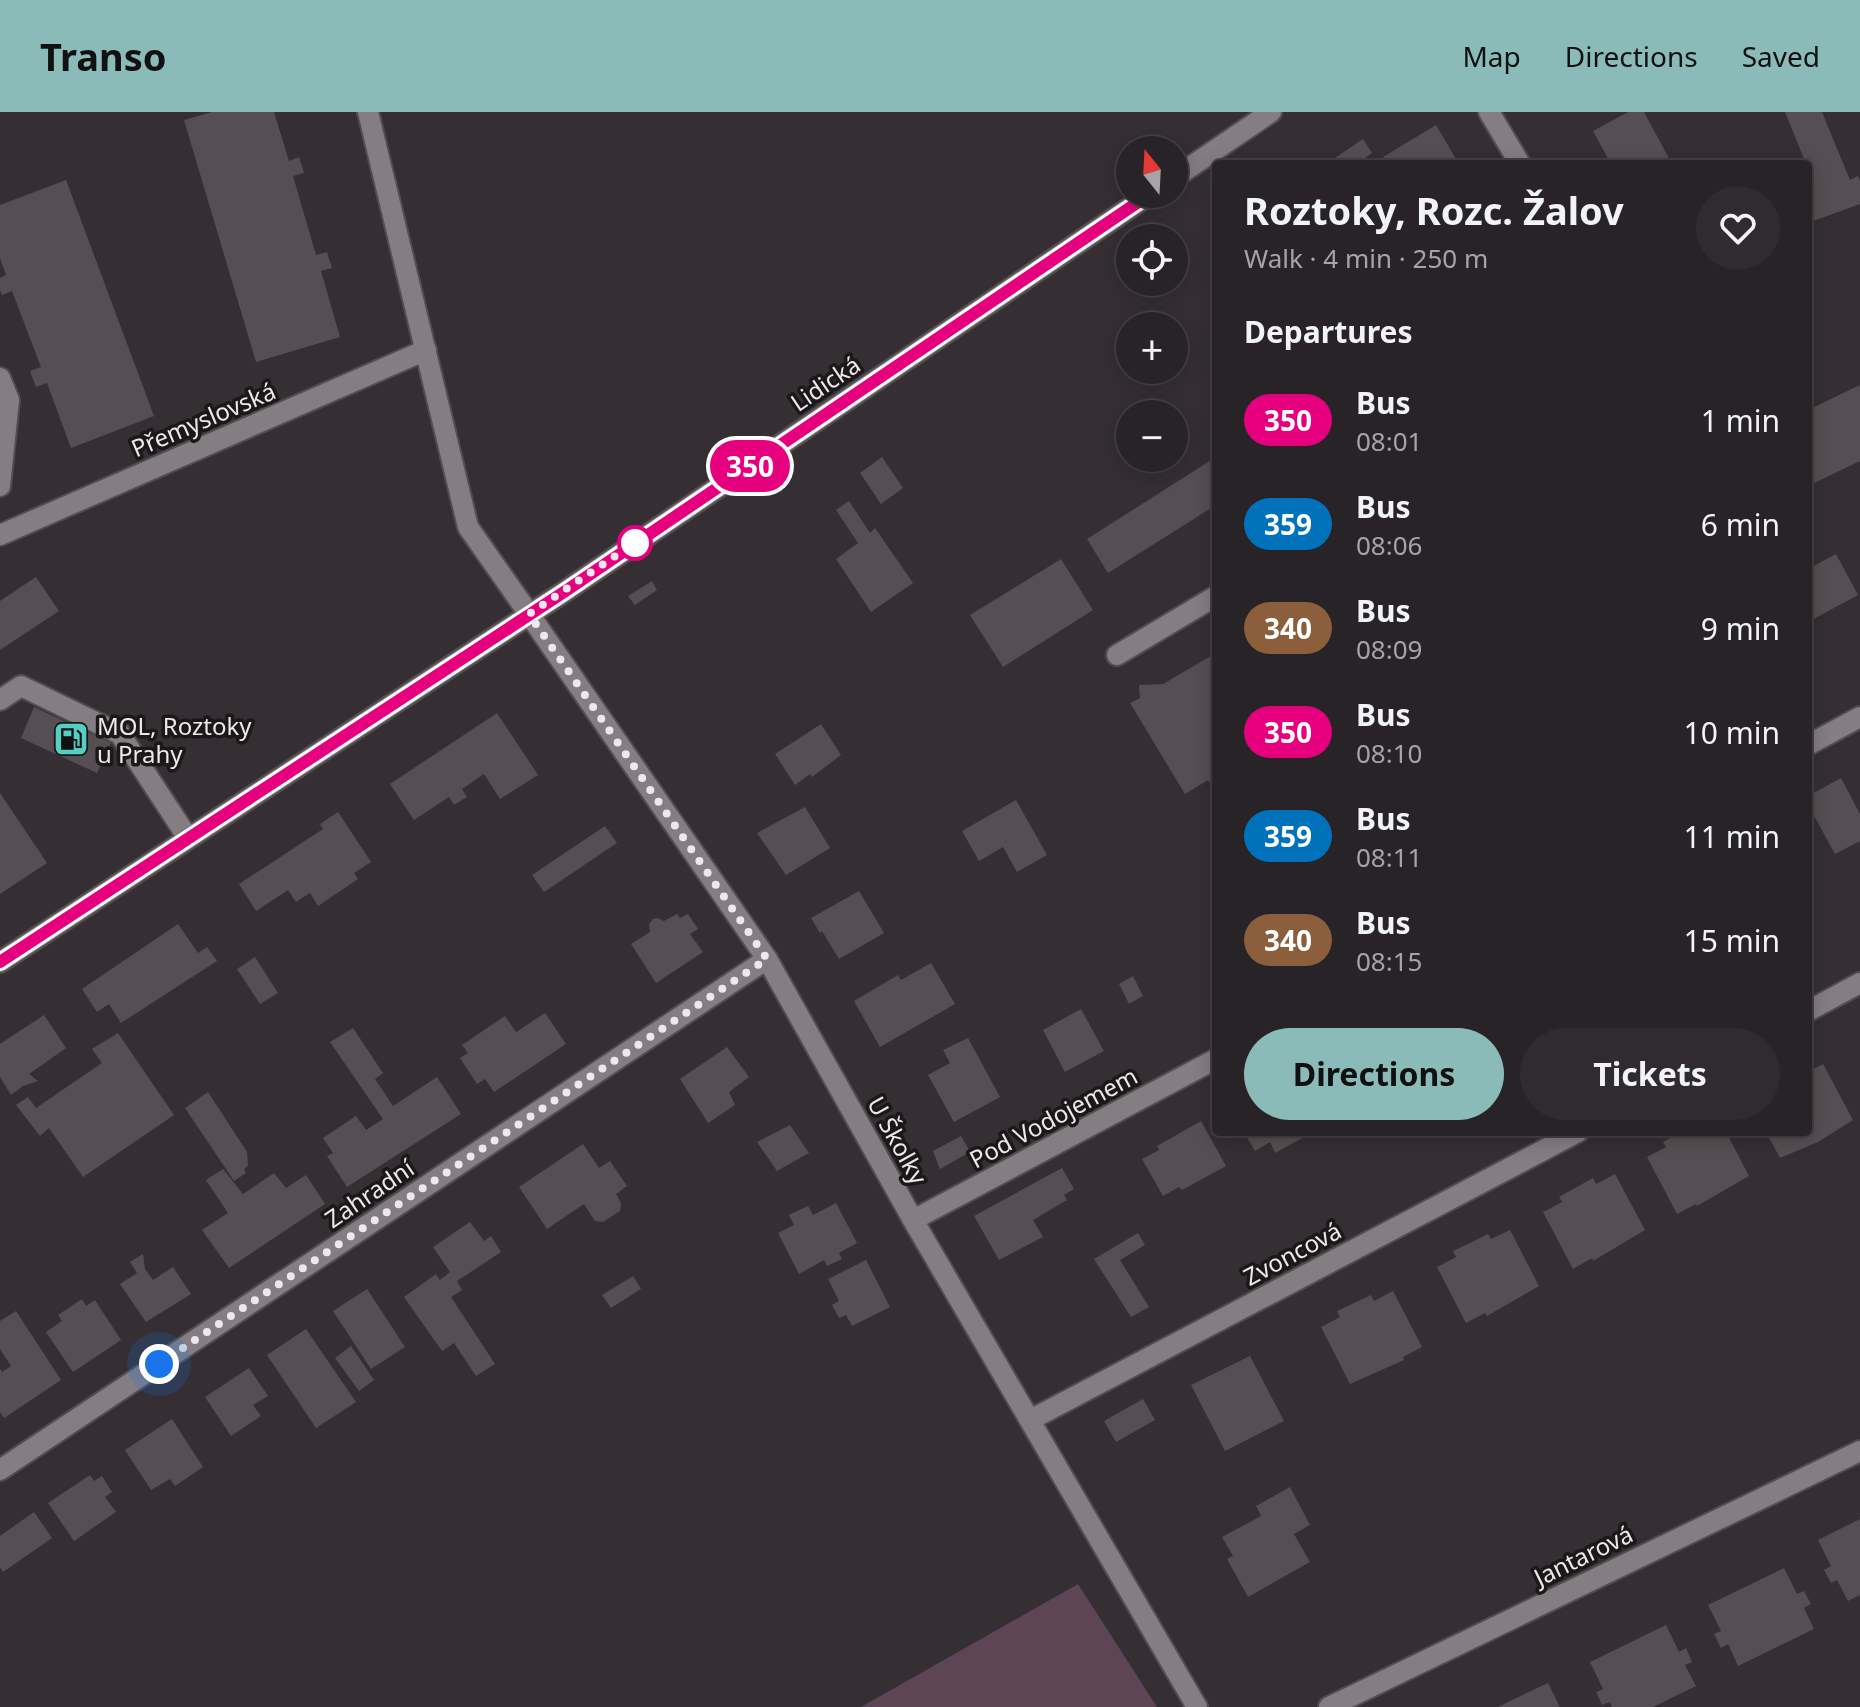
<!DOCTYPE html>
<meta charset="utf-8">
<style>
body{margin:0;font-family:"Noto Sans",sans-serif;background:#302b2e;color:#f1f3f6;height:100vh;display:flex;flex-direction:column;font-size:30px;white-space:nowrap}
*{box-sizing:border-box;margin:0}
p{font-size:26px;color:#a5a4a7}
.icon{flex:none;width:44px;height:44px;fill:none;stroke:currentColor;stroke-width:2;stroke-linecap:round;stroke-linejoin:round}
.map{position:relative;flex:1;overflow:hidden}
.side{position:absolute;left:1212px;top:48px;width:600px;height:976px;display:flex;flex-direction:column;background:#282326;border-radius:8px;box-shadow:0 4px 20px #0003,0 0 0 2px #444043}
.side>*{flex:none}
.badge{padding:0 16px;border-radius:26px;font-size:28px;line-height:52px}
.needle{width:52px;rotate:342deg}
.tools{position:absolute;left:1116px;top:24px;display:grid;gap:16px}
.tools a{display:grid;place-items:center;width:72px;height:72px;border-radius:50%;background:#282326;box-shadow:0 4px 20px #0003,0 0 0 2px #444043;font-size:40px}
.you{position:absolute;width:40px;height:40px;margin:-20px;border:6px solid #fff;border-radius:50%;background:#1a73e8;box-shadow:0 0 0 12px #1a73e833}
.map>.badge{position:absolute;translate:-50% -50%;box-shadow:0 0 0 4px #fff}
h2{padding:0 32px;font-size:30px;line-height:72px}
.round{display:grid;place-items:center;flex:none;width:84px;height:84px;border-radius:42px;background:#302b2e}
.headline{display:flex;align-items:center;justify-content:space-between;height:136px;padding:0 32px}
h1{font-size:38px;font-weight:700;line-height:60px}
.action{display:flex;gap:16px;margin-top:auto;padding:16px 32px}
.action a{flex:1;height:92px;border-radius:48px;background:#8bbbb9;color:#111;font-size:32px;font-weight:700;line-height:92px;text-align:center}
.action a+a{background:#302b2e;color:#f1f3f6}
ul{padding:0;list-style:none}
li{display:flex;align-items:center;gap:24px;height:104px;padding:0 32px}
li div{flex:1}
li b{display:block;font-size:30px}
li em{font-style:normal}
li .badge{min-width:88px;font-weight:700;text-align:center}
header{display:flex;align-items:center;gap:48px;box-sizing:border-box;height:112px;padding:0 40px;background:#8bbbb9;color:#111}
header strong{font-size:38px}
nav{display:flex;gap:44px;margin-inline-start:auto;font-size:28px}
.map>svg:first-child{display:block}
.green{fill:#5d4556}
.building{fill:#554e52}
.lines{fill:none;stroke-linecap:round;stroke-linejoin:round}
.lane-casing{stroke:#524d50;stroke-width:24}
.street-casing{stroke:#524d50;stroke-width:24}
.secondary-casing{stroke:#524d50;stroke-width:24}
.lane{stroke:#847d82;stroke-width:20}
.street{stroke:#847d82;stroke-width:20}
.secondary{stroke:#847d82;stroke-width:20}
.line-casing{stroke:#fff;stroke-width:18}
.line{stroke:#e6007e;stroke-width:12}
.walk{stroke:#ece8eb;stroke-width:8;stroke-dasharray:0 14.4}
.stop-dot{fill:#fff;stroke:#e6007e;stroke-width:4}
.labels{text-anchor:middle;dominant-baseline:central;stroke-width:7;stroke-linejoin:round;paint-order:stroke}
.street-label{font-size:24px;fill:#ece8eb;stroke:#1a1819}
.poi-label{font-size:24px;fill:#ece8eb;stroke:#1a1819;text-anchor:start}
</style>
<header>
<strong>Transo</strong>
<nav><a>Map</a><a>Directions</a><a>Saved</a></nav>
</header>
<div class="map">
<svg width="1860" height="1595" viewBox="0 0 1860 1595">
<rect width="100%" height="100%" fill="#352f33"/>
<polygon class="green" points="1078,1472 1157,1595 861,1595"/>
<g class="building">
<polygon points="212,0 274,0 289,49 299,45 304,61 293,64 316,143 327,140 332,156 321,159 340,225 256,250 184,8"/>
<polygon points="1628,0 1644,0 1672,52 1611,52 1593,19"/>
<polygon points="1785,0 1822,0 1850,68 1858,64 1860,69 1860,92 1808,111 1808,65 1811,64"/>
<polygon points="1436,13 1459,52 1387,52 1383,45"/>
<polygon points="1363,27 1372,41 1356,52 1326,52"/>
<polygon points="66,68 154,304 71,336 47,271 36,275 30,259 41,255 12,179 2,183 0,178 0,166 6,163 0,146 0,93"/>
<polygon points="1860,273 1860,349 1808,374 1808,298"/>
<polygon points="882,345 903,376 881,392 860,361"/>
<polygon points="1216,345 1216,393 1108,461 1087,427"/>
<polygon points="849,389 870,421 875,416 913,471 871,500 836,447 858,431 836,398"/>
<polygon points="1836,442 1858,483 1808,510 1808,457"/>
<polygon points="1061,447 1093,498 1003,555 970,503"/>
<polygon points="36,465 59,499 0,538 0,489"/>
<polygon points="652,469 657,478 635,493 628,484"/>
<polygon points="1216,541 1216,681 1208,668 1185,682 1130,591 1140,586 1139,573 1163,572"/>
<polygon points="34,595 111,631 97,661 21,626"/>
<polygon points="497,601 538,663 500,687 484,662 462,677 467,685 454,693 449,685 414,708 390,672"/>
<polygon points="821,612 841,643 812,665 810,662 795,673 775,642"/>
<polygon points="1841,666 1860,702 1860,729 1835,742 1808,693 1808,684"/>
<polygon points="0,681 47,751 0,782"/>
<polygon points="1016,688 1047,743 1017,760 1003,735 979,749 962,719"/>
<polygon points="805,695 830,736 786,763 757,721"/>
<polygon points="338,700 371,750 354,761 358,767 318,794 310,781 296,790 288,778 256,799 239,772 323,717 320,712"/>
<polygon points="605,714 617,731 544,780 532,763"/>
<polygon points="859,779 884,821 839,847 822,819 820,821 811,806"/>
<polygon points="677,802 680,806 688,802 698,817 690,822 703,840 656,871 631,832 650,820 649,812 653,807 658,806 664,809"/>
<polygon points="178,812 198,841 207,835 217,849 121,911 109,892 97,900 82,877"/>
<polygon points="255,845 278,881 260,892 237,857"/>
<polygon points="931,851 955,892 880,935 854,889 898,863 901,868"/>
<polygon points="1133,864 1143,884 1129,892 1119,872"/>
<polygon points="1081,897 1104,939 1065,960 1043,918"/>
<polygon points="545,901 566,932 494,980 485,967 477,972 460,946 468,941 462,933 505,904 516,920"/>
<polygon points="44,903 66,936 29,962 38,969 23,974 11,983 0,965 0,932"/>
<polygon points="353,916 383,961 375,967 393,994 437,965 461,1002 347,1075 327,1044 333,1041 323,1026 356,1004 366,1018 383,1007 330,930"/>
<polygon points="118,921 174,1003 83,1065 49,1016 40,1024 16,993 28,985 36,996 102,951 92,937"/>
<polygon points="968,926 1000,985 954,1010 928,963 950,951 943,938"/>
<polygon points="727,935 749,965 729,980 735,993 708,1011 680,967"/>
<polygon points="1823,952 1853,1008 1818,1030 1780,1046 1766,1020 1808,1020 1808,960"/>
<polygon points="208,980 247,1040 248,1054 244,1057 246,1061 234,1069 185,996"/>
<polygon points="1201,1009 1226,1054 1182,1078 1179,1075 1163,1084 1142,1047 1159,1038 1157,1034"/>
<polygon points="790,1013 809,1041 777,1059 757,1030"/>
<polygon points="1244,1020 1313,1020 1275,1041 1270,1030 1255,1039"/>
<polygon points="1681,1020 1726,1020 1749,1064 1697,1094 1696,1092 1677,1102 1647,1045 1666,1035 1663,1030"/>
<polygon points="961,1024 970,1040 940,1057 933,1039"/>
<polygon points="583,1032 599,1056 610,1049 627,1074 616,1082 621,1091 620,1099 603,1110 595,1109 584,1092 547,1117 519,1075"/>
<polygon points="1062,1056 1074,1077 1064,1083 1067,1088 1033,1108 1043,1125 999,1148 974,1104"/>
<polygon points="223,1057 243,1082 274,1061 286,1076 306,1063 325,1092 229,1156 202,1118 228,1101 206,1068"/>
<polygon points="1615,1062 1645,1118 1593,1149 1592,1146 1573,1157 1543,1100 1562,1090 1559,1085 1593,1066 1596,1072"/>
<polygon points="836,1091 857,1131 839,1141 842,1147 827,1154 824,1148 799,1162 778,1121 794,1113 789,1103 808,1094 813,1103"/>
<polygon points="470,1110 484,1129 491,1124 501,1140 457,1169 462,1178 451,1185 495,1252 476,1264 454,1231 442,1239 404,1185 436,1162 440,1168 450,1160 433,1135"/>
<polygon points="1510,1118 1539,1174 1487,1204 1485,1201 1466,1211 1437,1155 1456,1145 1453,1139 1470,1131 1488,1122 1491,1127"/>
<polygon points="1138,1121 1145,1133 1120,1148 1149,1195 1131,1205 1094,1147"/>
<polygon points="143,1142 145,1157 153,1168 173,1155 191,1182 146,1210 120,1172 137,1161 130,1150"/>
<polygon points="866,1148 890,1195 852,1214 846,1203 839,1206 832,1193 839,1189 828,1167"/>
<polygon points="633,1164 641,1177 611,1196 602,1183"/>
<polygon points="367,1177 405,1235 371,1257 333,1199"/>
<polygon points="1393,1179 1422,1235 1403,1245 1404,1248 1350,1272 1321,1215 1340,1205 1337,1199 1371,1183 1374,1189"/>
<polygon points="82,1187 86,1194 95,1188 121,1228 73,1260 46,1220 62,1209 58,1203"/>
<polygon points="16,1199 61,1268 4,1306 0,1300 0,1256 2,1260 11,1254 0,1237 0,1209"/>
<polygon points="306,1217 356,1290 316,1316 267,1243"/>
<polygon points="351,1234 374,1268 359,1279 335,1246"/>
<polygon points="1250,1244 1284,1309 1225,1339 1191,1273"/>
<polygon points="249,1256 268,1284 253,1293 261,1304 231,1324 205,1285"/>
<polygon points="1143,1287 1155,1308 1116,1330 1104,1309"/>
<polygon points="172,1307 203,1355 175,1374 170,1367 151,1378 125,1338"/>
<polygon points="90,1363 94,1369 102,1364 112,1380 105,1385 116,1400 74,1429 48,1391"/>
<polygon points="1290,1375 1310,1413 1294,1422 1310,1450 1248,1485 1227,1447 1233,1444 1222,1425 1261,1404 1256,1394"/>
<polygon points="34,1400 52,1426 3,1460 0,1455 0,1424"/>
<polygon points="1860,1407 1860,1483 1848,1489 1837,1468 1831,1471 1824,1458 1831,1454 1818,1428"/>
<polygon points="1784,1456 1797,1482 1804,1479 1811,1492 1804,1496 1814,1517 1738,1554 1728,1532 1721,1536 1714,1522 1721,1519 1708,1493"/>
<polygon points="1666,1513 1679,1540 1686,1536 1692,1550 1685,1553 1696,1574 1653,1595 1612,1595 1610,1590 1602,1593 1596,1580 1603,1577 1590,1550"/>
<polygon points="1548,1571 1560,1595 1498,1595 1510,1589"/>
</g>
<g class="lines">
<g class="lane-casing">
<g id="lane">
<polyline points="1489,0 1520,52"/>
<polyline points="0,266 9,288 0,374"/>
<polyline points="1117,543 1216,484"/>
<polyline points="0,588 21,574 120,622 188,726"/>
</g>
</g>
<g class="street-casing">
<g id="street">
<polyline points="0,423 426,238"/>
<polyline points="529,502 767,847 913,1108 1197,1595"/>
<polyline points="1808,633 1860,605"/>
<polyline points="1808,899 1860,871"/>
<polyline points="913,1108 1216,947"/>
<polyline points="1030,1308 1578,1020"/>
<polyline points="0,1358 767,847"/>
<polyline points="1329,1595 1860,1339"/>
</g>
</g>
<g class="secondary-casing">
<g id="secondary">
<polyline points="368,0 468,415 529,502"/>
<polyline points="1174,66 1271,0"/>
<polyline points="0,850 567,478 1150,82"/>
</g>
</g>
<use href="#lane" class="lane"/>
<use href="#street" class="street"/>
<use href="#secondary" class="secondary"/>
</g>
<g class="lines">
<g class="line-casing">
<polyline id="line" points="0,850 567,478 1150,82"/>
</g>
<use href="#line" class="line"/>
<polyline class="walk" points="159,1252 767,847 529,502 645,424 635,431"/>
</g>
<defs>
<g id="fuel-square" transform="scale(1.8)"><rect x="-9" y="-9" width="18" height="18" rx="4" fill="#55cec4" stroke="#1a1819"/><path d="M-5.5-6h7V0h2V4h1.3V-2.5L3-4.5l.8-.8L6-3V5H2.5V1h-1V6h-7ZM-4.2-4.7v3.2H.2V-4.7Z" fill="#111"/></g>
</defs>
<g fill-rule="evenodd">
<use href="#fuel-square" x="71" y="627"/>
</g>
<circle class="stop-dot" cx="635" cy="431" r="16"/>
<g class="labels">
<g class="street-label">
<text transform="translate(825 271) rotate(-34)">Lidická</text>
<text transform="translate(203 307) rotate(-23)">Přemyslovská</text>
<text transform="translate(1053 1005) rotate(-28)">Pod Vodojemem</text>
<text transform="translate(898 1028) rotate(61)">U Školky</text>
<text transform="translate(369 1081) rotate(-34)">Zahradní</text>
<text transform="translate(1292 1141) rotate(-28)">Zvoncová</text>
<text transform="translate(1583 1443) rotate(-26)">Jantarová</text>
</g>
<g class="poi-label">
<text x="97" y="613">MOL, Roztoky<tspan x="97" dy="28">u Prahy</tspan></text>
</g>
</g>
</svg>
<div class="tools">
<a><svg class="needle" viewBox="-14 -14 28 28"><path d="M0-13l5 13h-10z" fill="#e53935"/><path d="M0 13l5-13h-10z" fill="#a5a4a7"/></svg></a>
<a><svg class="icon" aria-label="locate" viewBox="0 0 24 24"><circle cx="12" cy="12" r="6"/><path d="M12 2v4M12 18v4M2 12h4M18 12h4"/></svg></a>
<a>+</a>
<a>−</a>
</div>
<div class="you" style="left:159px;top:1252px"></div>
<b class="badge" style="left:750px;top:354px;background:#e6007e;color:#fff">350</b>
<section class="side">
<div class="headline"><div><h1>Roztoky, Rozc. Žalov</h1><p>Walk · 4 min · 250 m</p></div><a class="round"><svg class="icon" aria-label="heart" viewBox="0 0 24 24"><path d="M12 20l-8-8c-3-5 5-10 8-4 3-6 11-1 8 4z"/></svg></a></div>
<h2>Departures</h2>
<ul>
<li><span class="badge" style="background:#e6007e;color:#fff">350</span><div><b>Bus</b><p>08:01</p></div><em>1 min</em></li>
<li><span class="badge" style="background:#0072bc;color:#fff">359</span><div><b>Bus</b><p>08:06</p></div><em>6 min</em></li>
<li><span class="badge" style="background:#8b5e3c;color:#fff">340</span><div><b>Bus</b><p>08:09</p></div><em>9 min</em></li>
<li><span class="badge" style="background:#e6007e;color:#fff">350</span><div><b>Bus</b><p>08:10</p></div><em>10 min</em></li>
<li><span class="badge" style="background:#0072bc;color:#fff">359</span><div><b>Bus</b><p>08:11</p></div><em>11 min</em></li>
<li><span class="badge" style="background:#8b5e3c;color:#fff">340</span><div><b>Bus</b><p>08:15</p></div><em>15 min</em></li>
</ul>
<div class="action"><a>Directions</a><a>Tickets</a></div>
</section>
</div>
